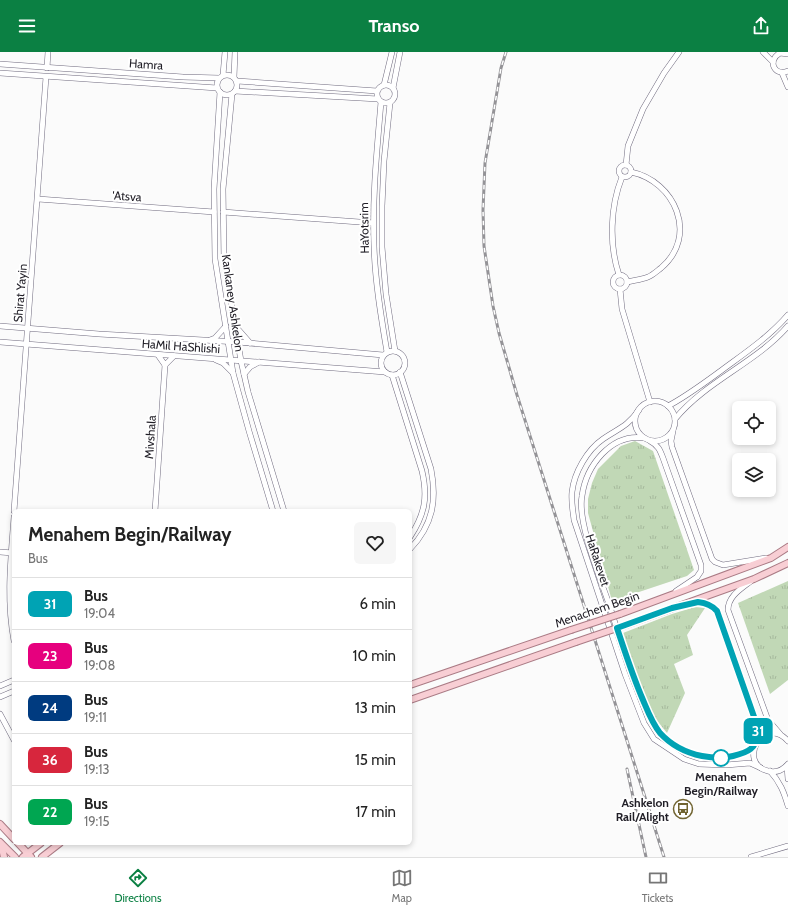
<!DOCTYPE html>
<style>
body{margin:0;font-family:Cabin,sans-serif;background:#f6f6f6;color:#222;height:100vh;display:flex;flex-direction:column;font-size:15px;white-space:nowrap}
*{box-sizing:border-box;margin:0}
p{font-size:13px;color:#767676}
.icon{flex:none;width:22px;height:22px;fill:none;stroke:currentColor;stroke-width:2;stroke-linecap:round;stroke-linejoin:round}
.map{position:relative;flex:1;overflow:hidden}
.side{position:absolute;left:12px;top:457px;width:400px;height:336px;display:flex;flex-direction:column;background:#fff;border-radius:6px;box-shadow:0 2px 6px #0003}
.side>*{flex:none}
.badge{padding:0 8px;border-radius:6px;font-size:14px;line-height:26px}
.tools{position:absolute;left:732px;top:349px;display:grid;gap:8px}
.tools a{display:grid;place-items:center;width:44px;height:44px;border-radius:6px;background:#fff;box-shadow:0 2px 6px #0003;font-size:20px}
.map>.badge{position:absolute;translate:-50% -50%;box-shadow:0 0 0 2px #fff}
.round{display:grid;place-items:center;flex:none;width:42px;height:42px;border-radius:6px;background:#f6f6f6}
.head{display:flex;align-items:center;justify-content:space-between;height:68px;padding:0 16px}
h1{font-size:19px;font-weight:700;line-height:30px}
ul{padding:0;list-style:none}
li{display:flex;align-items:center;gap:12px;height:52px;padding:0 16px;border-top:1px solid #e0e0e0}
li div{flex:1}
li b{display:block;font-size:15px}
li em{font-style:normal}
li .badge{min-width:44px;font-weight:700;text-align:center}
header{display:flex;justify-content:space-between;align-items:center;height:52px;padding:0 16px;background:#0b8043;color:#fff;font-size:18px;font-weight:700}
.dock{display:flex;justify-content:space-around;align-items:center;height:56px;border-top:1px solid #e0e0e0;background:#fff;font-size:11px;color:#767676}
.dock a{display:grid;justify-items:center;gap:2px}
.dock .active{color:#0b8043}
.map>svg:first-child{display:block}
.grass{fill:url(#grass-tufts)}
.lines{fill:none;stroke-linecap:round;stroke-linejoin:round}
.minor-casing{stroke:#706b7f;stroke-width:6}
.major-casing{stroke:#aa7b85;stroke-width:8}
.minor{stroke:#fff;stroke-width:5}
.major{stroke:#f8ced4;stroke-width:6}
.rail-casing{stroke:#949397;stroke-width:3}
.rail{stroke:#fff;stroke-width:1.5;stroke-dasharray:4.5;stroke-linecap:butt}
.major-bridge-casing{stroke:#aa7b85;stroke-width:8;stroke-linecap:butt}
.major-bridge{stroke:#f8ced4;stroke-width:6}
.line-casing{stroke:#fff;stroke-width:9}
.line{stroke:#00a3b4;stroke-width:6}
.stop-dot{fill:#fff;stroke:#00a3b4;stroke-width:2}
.labels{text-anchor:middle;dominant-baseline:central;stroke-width:4;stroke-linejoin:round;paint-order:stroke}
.street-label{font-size:12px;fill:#211f27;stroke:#fff}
.stop-label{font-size:12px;font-weight:bold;fill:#211f27;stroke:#fff}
.poi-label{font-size:12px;font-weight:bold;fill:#211f27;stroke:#fff;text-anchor:end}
</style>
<header><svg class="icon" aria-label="menu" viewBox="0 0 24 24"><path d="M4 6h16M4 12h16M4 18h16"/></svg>Transo<svg class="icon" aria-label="share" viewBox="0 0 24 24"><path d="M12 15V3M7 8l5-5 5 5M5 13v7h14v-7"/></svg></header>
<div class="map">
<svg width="788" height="805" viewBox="0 0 788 805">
<defs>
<pattern id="grass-tufts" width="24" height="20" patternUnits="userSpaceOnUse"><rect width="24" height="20" fill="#c1d8b6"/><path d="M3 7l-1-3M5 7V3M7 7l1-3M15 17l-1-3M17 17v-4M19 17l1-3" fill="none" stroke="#a6b99c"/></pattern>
</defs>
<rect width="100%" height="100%" fill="#fbfbfb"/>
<g class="grass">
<polygon points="635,389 653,399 694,518 687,524 612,549 588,461 588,447 592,431 598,417 621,394"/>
<polygon points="788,529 788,628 770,642 738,551"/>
<polygon points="695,555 705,556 687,583 693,603 674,612 685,641 667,681 651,661 638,629 623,581 672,562"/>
</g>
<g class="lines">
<g class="minor-casing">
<g id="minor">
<polyline points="763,0 773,10"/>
<path d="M788,2L780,1C767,8 774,25 788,19"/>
<polyline points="0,12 183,25 219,26"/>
<polyline points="47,16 48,0"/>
<polyline points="0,21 217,36"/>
<polyline points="782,21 788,35"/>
<circle cx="227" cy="33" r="10"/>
<polyline points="223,23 225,0"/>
<polyline points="234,25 235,0"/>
<polyline points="237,29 377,39"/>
<circle cx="386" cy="42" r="9"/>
<polyline points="384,33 392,0"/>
<polyline points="393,36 400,0"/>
<polyline points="235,39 378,47"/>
<polyline points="220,40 214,137 215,207 233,321 249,379 273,459"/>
<polyline points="232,42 223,137 224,207 241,309 248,340 284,459"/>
<path d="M381,50C377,98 372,146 374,194C375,229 381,265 387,300"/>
<polyline points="390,51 384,109 382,154 382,195 386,242 395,299"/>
<circle cx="625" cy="119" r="6"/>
<polyline points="626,113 628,94 643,57 664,21 679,0"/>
<polyline points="38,147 214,160"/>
<polyline points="223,160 373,171"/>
<path d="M619,223C609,193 610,155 622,125"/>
<circle cx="620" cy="230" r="7"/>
<path d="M627,230C634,228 641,228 648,225C653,223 657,219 661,216C699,184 675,129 631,120"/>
<polyline points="620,237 622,257 650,350"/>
<polyline points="0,274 99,282 238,290 383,303"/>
<polyline points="236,275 250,291"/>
<polyline points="210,288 215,286 226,274"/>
<polyline points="0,290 385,320"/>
<circle cx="393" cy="311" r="12"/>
<polyline points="158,303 165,313 174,304"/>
<polyline points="216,308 223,311 233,321"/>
<path d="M400,320L431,417C437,448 433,473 410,497"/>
<polyline points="244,322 250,315 259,310"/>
<path d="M392,323L422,419C428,445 425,462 410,485"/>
<circle cx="655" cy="369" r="20"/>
<path d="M668,354C687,344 704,331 722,318C745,301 769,285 788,263"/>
<path d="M639,358C627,375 619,376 603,387C587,398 574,421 572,440C571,450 573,459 574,468L625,622L644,671L654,687L684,707L699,712L726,713L750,711L761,716"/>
<path d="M675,367C706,329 756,311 788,274"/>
<polyline points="673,379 671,389 672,395 712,507 715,510 723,513 766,506"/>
<path d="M644,386C611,381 586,414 582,444C577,469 600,526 609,552C619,584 629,616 642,647C646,655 648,664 653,672C668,696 701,711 730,705C739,703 747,699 755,694"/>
<path d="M650,389C658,393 660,398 663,406L701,513V519L697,525L676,539"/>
<polyline points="14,459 46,25"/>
<polyline points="155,459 165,313"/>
<path d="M14,465C11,506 6,547 14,589"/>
<polyline points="0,500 13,501"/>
<path d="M751,529C741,537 728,544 728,558L768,668L780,682"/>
<path d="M693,551C702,549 711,551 717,559L755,667L759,679L757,689"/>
<polyline points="0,634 14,628"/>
<polyline points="0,645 14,639"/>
<polyline points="0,662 14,688"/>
<path d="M788,689C764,662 736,711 768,719C776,721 783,718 788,712"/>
<polyline points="787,714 788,727"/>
<path d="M770,719C780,730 784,740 788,754"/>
<polyline points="751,805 788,794"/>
</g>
</g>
<g class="major-casing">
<g id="major">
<polyline points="620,562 771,506 788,495"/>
<polyline points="626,573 754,527 788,511"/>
<polyline points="410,633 571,578"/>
<polyline points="410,648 576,590"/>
<polyline points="0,772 14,787"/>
<polyline points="0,790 15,805"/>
<polyline points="18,791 31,805"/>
<polyline points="1,792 4,805"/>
<polyline points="23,805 41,791"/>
<polyline points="42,805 60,791"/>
</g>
</g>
<use href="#minor" class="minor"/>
<use href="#major" class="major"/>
<g class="rail-casing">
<g id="rail">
<polyline points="506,0 501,16 485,111 483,158 484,194 493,254 499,281 517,343 664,805"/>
<polyline points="627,717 646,805"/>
</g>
</g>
<use href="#rail" class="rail"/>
<g class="major-bridge-casing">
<g id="major-bridge">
<polyline points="571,578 620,562"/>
<polyline points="576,590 626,573"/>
</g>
</g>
<use href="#major-bridge" class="major-bridge"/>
</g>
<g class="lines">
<g class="line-casing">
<path id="line" d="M698,550C706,551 712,553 717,559L759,679C756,697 749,700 733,704C722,707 713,706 702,704C687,701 671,693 660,681C652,671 648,660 643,648C633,625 625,600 617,576L672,556Z"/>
</g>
<use href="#line" class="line"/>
</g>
<defs>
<g id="bus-ring" transform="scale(1)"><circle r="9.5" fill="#fff" stroke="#716431" stroke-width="1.5"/><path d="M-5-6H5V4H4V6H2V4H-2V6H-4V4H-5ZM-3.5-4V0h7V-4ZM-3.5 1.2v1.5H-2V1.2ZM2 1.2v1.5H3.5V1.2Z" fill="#716431"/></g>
</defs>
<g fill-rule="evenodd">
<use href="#bus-ring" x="683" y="757"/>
</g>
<circle class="stop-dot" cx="721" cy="706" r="8"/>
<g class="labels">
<g class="street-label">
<text transform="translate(146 12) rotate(4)">Hamra</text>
<text transform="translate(127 144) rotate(4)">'Atsva</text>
<text transform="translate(364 176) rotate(-91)">HaYotsrim</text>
<text transform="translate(20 241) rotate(-85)">Shirat Yayin</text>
<text transform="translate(233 251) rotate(82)">Kankaney Ashkelon</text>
<text transform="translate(181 294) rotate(4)">HaMil HaShlishi</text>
<text transform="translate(150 385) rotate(-86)">Mivshala</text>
<text transform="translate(598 508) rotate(72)">HaRakevet</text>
<text transform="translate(597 557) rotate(-19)">Menachem Begin</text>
</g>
<g class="stop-label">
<text x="721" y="724">Menahem<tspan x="721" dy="14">Begin/Railway</tspan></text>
</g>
<g class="poi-label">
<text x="669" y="750">Ashkelon<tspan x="669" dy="14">Rail/Alight</tspan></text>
</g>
</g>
</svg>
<div class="tools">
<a><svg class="icon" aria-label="locate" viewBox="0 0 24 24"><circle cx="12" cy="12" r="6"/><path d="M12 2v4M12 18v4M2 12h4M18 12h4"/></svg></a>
<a><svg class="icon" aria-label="layers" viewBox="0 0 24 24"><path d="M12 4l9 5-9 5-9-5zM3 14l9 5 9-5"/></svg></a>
</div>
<b class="badge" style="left:758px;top:679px;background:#00a3b4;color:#fff">31</b>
<section class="side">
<div class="head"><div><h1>Menahem Begin/Railway</h1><p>Bus</p></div><a class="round"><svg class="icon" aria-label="heart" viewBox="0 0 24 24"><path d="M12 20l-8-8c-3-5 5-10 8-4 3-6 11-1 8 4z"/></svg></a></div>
<ul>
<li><span class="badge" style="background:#00a3b4;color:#fff">31</span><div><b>Bus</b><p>19:04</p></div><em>6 min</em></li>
<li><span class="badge" style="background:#e6007e;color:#fff">23</span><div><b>Bus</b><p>19:08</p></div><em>10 min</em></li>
<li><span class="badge" style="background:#003b80;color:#fff">24</span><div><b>Bus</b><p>19:11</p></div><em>13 min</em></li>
<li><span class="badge" style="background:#d7263d;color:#fff">36</span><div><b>Bus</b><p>19:13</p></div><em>15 min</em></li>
<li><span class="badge" style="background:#00a651;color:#fff">22</span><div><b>Bus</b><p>19:15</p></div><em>17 min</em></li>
</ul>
</section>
</div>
<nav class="dock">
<a class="active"><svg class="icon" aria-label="directions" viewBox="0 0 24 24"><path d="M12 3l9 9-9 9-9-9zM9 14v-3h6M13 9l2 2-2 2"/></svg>Directions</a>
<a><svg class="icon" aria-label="map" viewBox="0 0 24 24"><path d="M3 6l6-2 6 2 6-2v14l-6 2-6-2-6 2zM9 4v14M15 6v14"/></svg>Map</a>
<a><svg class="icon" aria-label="tickets" viewBox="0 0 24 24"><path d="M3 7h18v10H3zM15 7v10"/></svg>Tickets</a>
</nav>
